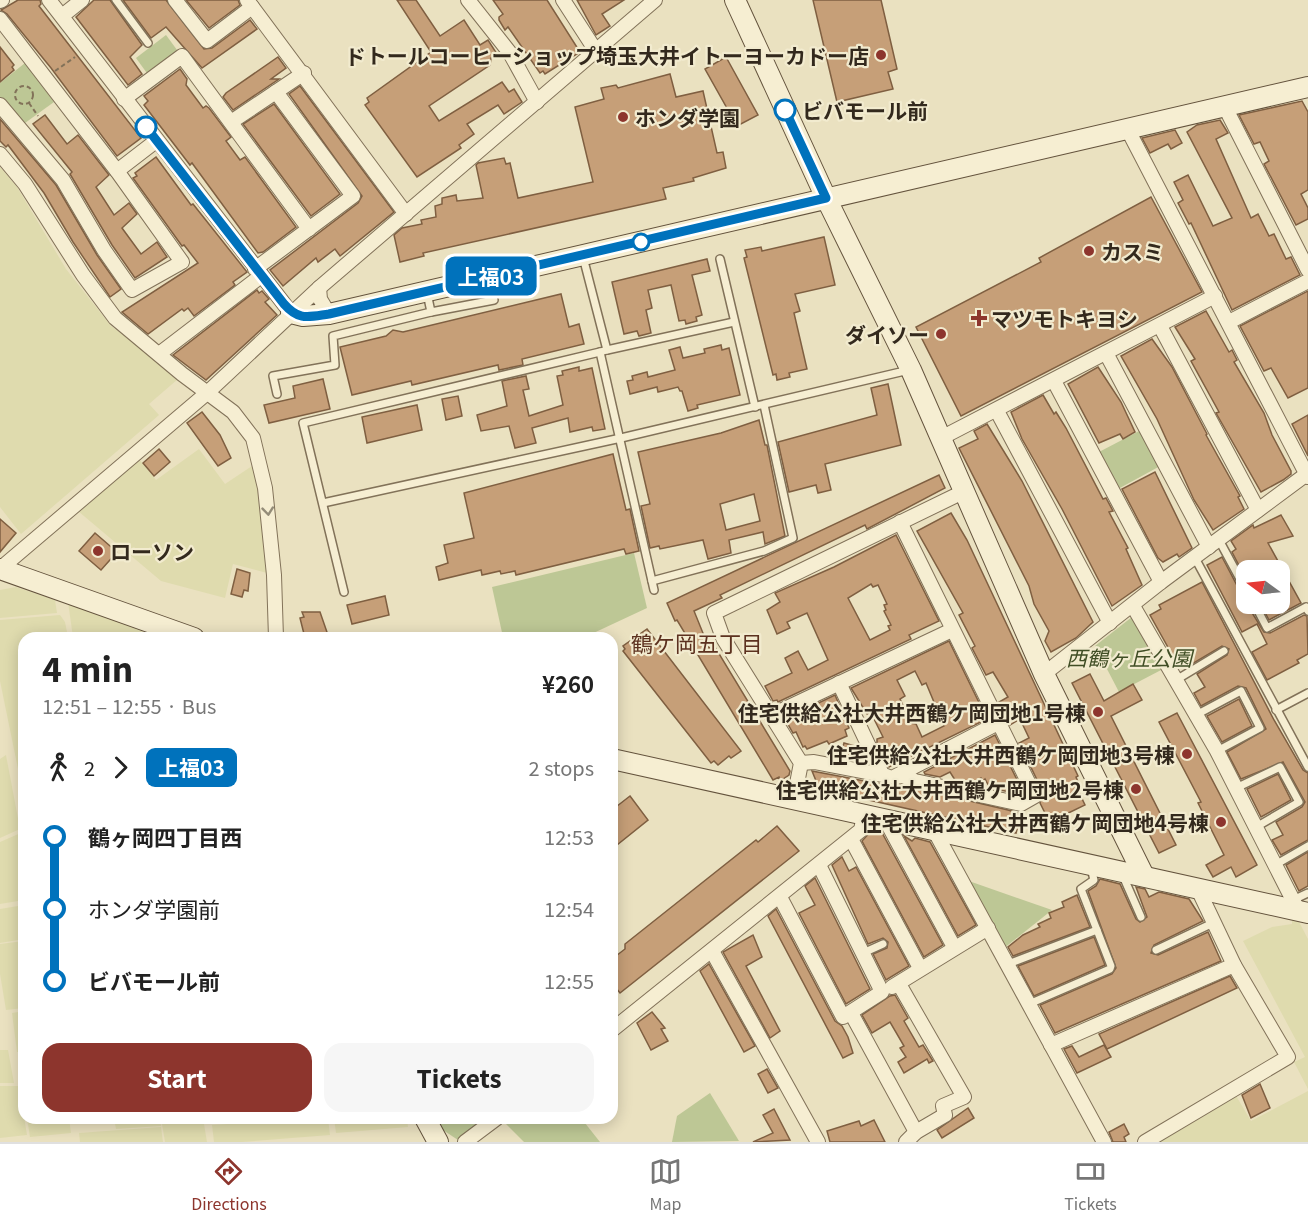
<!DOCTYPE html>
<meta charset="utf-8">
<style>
body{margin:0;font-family:Georgia,"Noto Sans JP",serif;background:#f6f6f6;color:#222;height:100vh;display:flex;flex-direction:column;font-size:22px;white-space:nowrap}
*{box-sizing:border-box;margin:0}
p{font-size:20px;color:#767676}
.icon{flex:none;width:33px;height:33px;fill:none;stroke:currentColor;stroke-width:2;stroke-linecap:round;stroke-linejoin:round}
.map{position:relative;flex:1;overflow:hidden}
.details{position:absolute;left:18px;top:632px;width:600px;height:492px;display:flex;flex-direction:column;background:#fff;border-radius:18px;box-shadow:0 3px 15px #0003}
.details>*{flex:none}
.badge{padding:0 12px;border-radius:9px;font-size:21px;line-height:39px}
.needle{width:39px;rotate:285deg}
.buttons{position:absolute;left:1236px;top:560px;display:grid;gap:12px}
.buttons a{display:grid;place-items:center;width:54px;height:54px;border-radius:12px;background:#fff;box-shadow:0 3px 15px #0003;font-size:30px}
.map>.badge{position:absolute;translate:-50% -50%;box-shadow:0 0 0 3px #fff}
.legs{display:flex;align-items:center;gap:9px;height:66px;padding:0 24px;font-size:20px}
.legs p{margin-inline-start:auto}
.overview{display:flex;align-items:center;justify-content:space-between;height:102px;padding:0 24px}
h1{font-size:33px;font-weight:800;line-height:45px}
.action{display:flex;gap:12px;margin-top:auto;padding:12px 24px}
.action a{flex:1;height:69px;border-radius:18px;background:#8d352d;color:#fff;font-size:24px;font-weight:800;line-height:69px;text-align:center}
.action a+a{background:#f6f6f6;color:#222}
ul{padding:0 24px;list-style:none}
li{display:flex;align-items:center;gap:21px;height:72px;font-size:22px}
li i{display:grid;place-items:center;width:9px;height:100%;margin:0 8px;background:currentColor}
li i::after{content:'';width:15px;height:15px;margin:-8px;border:4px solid;border-radius:50%;background:#fff}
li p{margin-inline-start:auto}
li:first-child i{background:linear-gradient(#0000 50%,currentColor 0)}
li:last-child i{background:linear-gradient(currentColor 50%,#0000 0)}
.tabs{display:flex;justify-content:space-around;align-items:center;height:84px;border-top:2px solid #e0e0e0;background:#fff;font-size:16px;color:#767676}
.tabs a{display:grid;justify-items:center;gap:3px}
.tabs .selected{color:#8d352d}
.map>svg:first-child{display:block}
.farmland{fill:#dfdbae}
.green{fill:#bdc795}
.building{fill:#c69f78;stroke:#7f5f41;stroke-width:1.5;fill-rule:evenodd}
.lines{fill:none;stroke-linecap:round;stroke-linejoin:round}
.lane-casing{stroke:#827259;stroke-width:10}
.street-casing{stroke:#827259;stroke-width:16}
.secondary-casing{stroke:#64533d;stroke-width:22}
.path{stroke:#827259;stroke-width:2;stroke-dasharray:4.5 3;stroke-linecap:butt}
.lane{stroke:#f6eed2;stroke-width:7}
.street{stroke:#f6eed2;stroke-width:14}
.secondary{stroke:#f6eed2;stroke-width:20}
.oneway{stroke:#948c78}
.line-1-casing{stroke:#fff;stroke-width:14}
.line-1{stroke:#0072bc;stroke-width:9}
.poi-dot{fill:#8d352d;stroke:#f2ebcf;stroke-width:2}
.stop-1-dot{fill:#fff;stroke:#0072bc;stroke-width:3}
.labels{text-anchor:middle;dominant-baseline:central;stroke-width:4.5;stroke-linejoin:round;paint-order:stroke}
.poi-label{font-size:21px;font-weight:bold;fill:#33291d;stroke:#f2ebcf;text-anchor:end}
.stop-label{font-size:21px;font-weight:bold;fill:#33291d;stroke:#f2ebcf;text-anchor:start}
.park-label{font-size:21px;font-style:italic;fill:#404e25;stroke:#f2ebcf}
.neighbourhood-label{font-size:22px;fill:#5c311f;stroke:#f2ebcf}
</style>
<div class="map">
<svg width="1308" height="1142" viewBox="0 0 1308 1142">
<rect width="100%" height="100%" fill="#eae1c0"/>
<g class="farmland">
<polygon points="0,167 17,187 66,269 111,326 162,363 178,379 149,404 159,415 21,534 0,507"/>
<polygon points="199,449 225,484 255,464 260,486 267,573 233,564 225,598 161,581 78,511 139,459 156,480"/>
<polygon points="16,587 55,600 57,613 0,618 0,590"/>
<polygon points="68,602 150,633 151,637 73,637"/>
<polygon points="60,615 65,622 68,637 24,638 24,798 0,681 0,620"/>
<polygon points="6,755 20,829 0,838 0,759"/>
<polygon points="23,832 24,900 0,904 0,842"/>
<polygon points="24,905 24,939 0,943 0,909"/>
<polygon points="1292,918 1298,920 1308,939 1308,1089 1294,1062 1305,1057 1243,941 1272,927 1292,924"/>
<polygon points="24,941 24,1008 6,1010 0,974 0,944"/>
<polygon points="24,1011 24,1052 17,1052 12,1013"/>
<polygon points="0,1050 8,1050 14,1083 0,1083"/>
<polygon points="0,1086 19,1086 27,1135 0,1138"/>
<polygon points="1308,1091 1308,1142 1152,1142 1235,1094 1251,1121"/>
<polygon points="27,1118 69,1118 71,1133 30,1137"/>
<polygon points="114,1118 160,1118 161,1126 116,1129"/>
<polygon points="161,1118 203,1118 207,1142 165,1142"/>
<polygon points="328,1118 330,1135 242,1142 214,1142 212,1125"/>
<polygon points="334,1118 407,1118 408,1127 336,1133"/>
<polygon points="161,1127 163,1142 80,1142 79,1133"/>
</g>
<g class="green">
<polygon points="166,35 180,54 149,76 136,58"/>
<polygon points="25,63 54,102 25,123 0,98 0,83"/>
<polygon points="1143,429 1162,465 1118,489 1099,452"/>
<polygon points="634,553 647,608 585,637 503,637 492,587"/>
<polygon points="1132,617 1163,669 1119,692 1095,646"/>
<polygon points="966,880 1052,910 1003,949"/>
<polygon points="710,1093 739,1141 672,1142 677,1116"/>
<polygon points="434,1118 490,1118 476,1130 458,1140 443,1130"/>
<polygon points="500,1118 581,1118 600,1142 524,1142"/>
</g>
<g class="building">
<polygon points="18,0 40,0 41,4 39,6 141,138 117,156 51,68 7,14 1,10"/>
<polygon points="94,0 110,0 142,45 130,57 142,74 128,85 76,17"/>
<polygon points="123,0 166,0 204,49 212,48 250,20 257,29 202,68 166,27 151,38"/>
<polygon points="186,0 238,0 240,5 209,28"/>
<polygon points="397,0 416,0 440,36 464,20 480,45 488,40 497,54 491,58 490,65 429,106 439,121 502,82 509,92 514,89 522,102 504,114 498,105 467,124 474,134 459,145 461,148 417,177 365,105 369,102 367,98 431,52"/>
<polygon points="493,0 547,0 580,52 545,74 543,71 540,73 508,27 505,30 499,20 499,17 503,14"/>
<polygon points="577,0 624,0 602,14 610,26 596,35"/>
<polygon points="813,0 881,0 897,69 888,72 893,89 837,102"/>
<polygon points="0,47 14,65 12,67 14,70 0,82"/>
<polygon points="278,57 286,68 271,79 279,79 233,110 223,97 226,93"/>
<polygon points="726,57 758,115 737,126 705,69"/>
<polygon points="180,69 187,79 186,85 203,108 206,106 209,108 231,137 226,141 240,160 245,157 296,227 263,252 258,253 192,163 190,165 144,105 148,101 144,96"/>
<polygon points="670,74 676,97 703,91 717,153 723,152 726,168 693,178 694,181 663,188 666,199 423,253 424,256 400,262 394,235 402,228 422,224 421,220 436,217 435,206 442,204 442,198 456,195 457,201 483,198 476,165 478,163 504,158 506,164 510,163 518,198 593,182 575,107 604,99 601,88 616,85 618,88"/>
<polygon points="300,86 394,212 340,256 335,249 318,262 316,258 283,286 270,270 358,203 362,196 289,94"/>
<polygon points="1302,101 1308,112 1308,190 1301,194 1308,208 1308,219 1296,225 1264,164 1269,161 1260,142 1254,144 1239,115"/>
<polygon points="274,104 340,194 311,216 243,124"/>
<polygon points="45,115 67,144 78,135 109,175 96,187 114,215 129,203 137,214 122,228 141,254 157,242 167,257 135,278 112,245 70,174 72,172 33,124"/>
<polygon points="0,119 56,185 97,255 121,289 110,297 73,242 44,193 8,145 6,147 0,141"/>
<polygon points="1220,120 1228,133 1216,139 1251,218 1258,214 1269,236 1274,234 1286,259 1291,257 1300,275 1232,310 1191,223 1189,224 1178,203 1183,200 1174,182 1188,175 1213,226 1232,218 1187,132 1197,125"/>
<polygon points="1175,130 1182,143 1171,149 1168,144 1150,153 1142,138"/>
<polygon points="156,157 191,205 193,204 247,272 233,282 235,285 194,316 188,308 184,311 182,309 148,334 122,312 198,263 184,245 182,246 133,178 137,176 135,173"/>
<polygon points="1151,197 1202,292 961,416 916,327 1041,262 1039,258"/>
<polygon points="824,237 835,285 795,294 800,311 794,313 807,369 789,373 790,377 777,380 776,374 773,375 744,258 747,257 745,250 761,247 762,251"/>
<polygon points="707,259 710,271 692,275 702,315 696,317 697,321 686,324 685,320 679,321 671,285 648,290 652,308 646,310 651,333 639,336 637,331 624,334 612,282"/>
<polygon points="257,290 259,293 262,291 269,299 265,302 277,315 206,380 173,355"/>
<polygon points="1308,291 1308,388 1288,398 1271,368 1264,371 1240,326"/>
<polygon points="561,294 569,327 579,324 584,344 522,359 523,365 499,370 498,365 412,385 411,381 352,395 340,347 386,336 393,330 403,332"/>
<polygon points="1206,311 1229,352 1232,350 1237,360 1234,362 1264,413 1272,435 1291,471 1291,474 1283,480 1261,492 1216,413 1219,412 1191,361 1195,359 1175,327"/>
<polygon points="1152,339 1172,367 1207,434 1206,435 1240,496 1238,497 1244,509 1213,530 1194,500 1157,419 1121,356"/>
<polygon points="721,345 722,350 729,348 740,395 697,405 698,408 688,411 682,391 680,391 678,387 658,392 657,387 630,394 627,381 633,380 632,376 647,372 648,377 675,370 669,350 680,347 683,358 705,353 704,349"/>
<polygon points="579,367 579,371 592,368 605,429 593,431 592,427 570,432 568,418 532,428 536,443 515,448 509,426 481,431 477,415 507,406 502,381 526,376 529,389 523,390 529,416 563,405 557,376 563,375 562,371"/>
<polygon points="1098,367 1121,402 1135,432 1123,439 1120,434 1099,443 1068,384"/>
<polygon points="323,379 330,409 269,423 264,405 295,398 293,386"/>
<polygon points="888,384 901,445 825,464 831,490 818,493 816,485 789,492 778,442 877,415 871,388"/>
<polygon points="1043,395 1054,414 1056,412 1066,428 1103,499 1106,498 1113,511 1109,512 1128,548 1126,549 1142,585 1112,606 1062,509 1022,439 1011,412"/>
<polygon points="458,396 462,416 446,420 442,399"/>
<polygon points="417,405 422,430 367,443 362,417"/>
<polygon points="202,412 220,435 231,458 218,466 187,423"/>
<polygon points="1308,415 1308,456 1292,424"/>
<path d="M759,420L765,445H767L785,536L765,544L763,532L729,540L731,553L708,559L703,540L660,549L659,546L650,548L641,506L650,504L638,452L721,433ZM754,494L760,521L726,530L720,504Z"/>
<polygon points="987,424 1022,481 1093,622 1076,638 1051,652 1045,641 1049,631 1034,604 1029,586 959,448 978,439 974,431"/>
<polygon points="159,449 170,462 154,476 143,463"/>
<polygon points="613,454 626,510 630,509 639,551 626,554 624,549 516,575 515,571 501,574 500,571 482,575 481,570 439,580 436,567 448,563 444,545 474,538 464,493"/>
<polygon points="1155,472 1192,548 1179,557 1177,554 1163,562 1158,558 1122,489"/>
<polygon points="939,475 945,488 867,529 865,525 720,595 722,598 694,611 709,648 715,647 790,771 789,775 780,781 779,777 773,780 677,620 675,621 667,603"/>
<polygon points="951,513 967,540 1078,776 1076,777 1078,782 1075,784 1085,805 1056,819 1049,821 1040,803 1043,792 1019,743 1029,738 1020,719 1010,725 999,702 1008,697 993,672 986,675 972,648 975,646 959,615 963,613 917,531"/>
<polygon points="1281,515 1293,536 1268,543 1301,603 1269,620 1260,603 1280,603 1280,570 1246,570 1246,579 1232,552 1236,549 1231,541 1253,525 1254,528"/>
<polygon points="0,519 16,533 0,552"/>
<polygon points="95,533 117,552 101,570 79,551"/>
<path d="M896,535L939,621L909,635L911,639L778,702L777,700L773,701L765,686L792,673L785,658L798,651L808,670L828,660L807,613L787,622L790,628L777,634L767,610L780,602L775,593L834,567ZM871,584L873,587L878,585L887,604L884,605L886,610L884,611L891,625L888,626L890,630L870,640L848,598Z"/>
<polygon points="1222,557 1241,593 1246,596 1246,603 1264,632 1270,633 1304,615 1307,616 1308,654 1297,660 1299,663 1267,680 1252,652 1267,644 1257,624 1242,632 1207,565"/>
<polygon points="237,569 250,573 248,591 244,590 242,597 231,594"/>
<polygon points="1202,582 1274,720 1303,770 1308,773 1308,840 1281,855 1272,840 1283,835 1276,822 1302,807 1305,802 1283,762 1241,779 1227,752 1266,729 1246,688 1238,686 1201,706 1194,693 1205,687 1197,674 1227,655 1229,649 1222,646 1192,664 1190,661 1179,667 1150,615 1161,609 1159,605"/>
<polygon points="385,596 389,615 352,624 347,605"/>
<polygon points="302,612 320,612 329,638 305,638 300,618 304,617"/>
<polygon points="647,629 741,751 731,758 729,756 718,765 714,761 711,763 623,651 625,649 623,646"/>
<path d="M949,641L987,719L889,767L877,743V739L883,737L871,713L867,714L851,688ZM915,671L922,685L926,683L944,726L922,737L916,724L911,723L900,699L905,696L897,680Z"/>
<polygon points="1090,674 1104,701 1133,684 1142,700 1111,716 1176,845 1159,853 1072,683"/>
<polygon points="835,695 849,728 845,730 847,736 829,744 827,741 807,749 805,746 803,747 796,732 793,733 785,719"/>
<polygon points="1239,699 1252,726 1222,742 1207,716"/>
<polygon points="1177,713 1257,865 1236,877 1231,867 1213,877 1206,865 1224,855 1198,803 1201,802 1159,722"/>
<polygon points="995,735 1023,792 1020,794 990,788 985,779 983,781 981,778 971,784 955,780 950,772 940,777 925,774 924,772"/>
<polygon points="844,743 859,747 864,762 840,758"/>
<polygon points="812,771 896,787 902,785 1008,810 1018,813 1016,821 1019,822 1016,833 842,794 819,788"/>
<polygon points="1278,774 1291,800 1261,817 1247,789"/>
<polygon points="630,796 648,820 612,849 612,810"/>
<polygon points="777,826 799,851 620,993 612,983 612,959 625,949 625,944 756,840 758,842"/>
<polygon points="873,829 881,831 943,945 924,957 862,841"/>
<polygon points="904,836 912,841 915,838 930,842 976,925 958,936"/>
<polygon points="1308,852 1308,886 1299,891 1286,865"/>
<polygon points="842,857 849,871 856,867 909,966 886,980 873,954 887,948 888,942 883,938 868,944 832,865"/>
<polygon points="815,878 870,989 846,1004 799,913 815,905 805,886"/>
<polygon points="1100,879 1120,884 1136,919 1140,922 1147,917 1136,887 1145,889 1149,897 1159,892 1189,899 1203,921 1154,945 1151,953 1158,955 1208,932 1221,961 1055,1033 1040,1005 1112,974 1116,968 1088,891 1096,886"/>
<polygon points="1077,895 1090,927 1013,956 1008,947 1023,935 1040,927 1038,924 1051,918 1049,913 1064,907 1062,902"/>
<polygon points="776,909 835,1021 842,1026 848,1037 853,1053 843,1058 768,916"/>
<polygon points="753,935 762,957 746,966 780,1031 770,1038 723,952"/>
<polygon points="1094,937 1105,965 1034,996 1018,966"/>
<polygon points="709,964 755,1046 744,1052 700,971"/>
<polygon points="1230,976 1237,988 1107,1049 1099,1034"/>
<polygon points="895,995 908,1018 904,1021 919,1047 923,1045 933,1061 929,1063 927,1059 904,1073 898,1062 906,1057 900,1048 904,1046 890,1022 872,1033 862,1015 890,996"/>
<polygon points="652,1012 665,1028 661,1029 668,1041 651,1050 637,1023"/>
<polygon points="1104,1045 1111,1057 1077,1073 1064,1049 1072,1046 1079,1057"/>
<polygon points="767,1069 778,1088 768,1093 758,1074"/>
<polygon points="1260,1084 1270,1108 1251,1118 1242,1095"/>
<polygon points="968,1108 974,1118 942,1138 937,1130"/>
<polygon points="774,1109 790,1140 753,1142 773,1133 763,1115"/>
<polygon points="874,1120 885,1142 830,1142 827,1131 859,1121 861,1126"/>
<polygon points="1124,1124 1129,1134 1124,1137 1126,1142 1113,1142 1109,1132"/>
</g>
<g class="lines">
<g class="lane-casing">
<g id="lane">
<polyline points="116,0 148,43"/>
<polyline points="583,257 607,350 600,352 654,590"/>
<polyline points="720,259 755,407"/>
<polyline points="427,293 431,312 494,300"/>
<polyline points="607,350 734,322"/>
<polyline points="277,394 273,376 335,365 333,336 431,312"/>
<polyline points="323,503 621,438 909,370"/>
<polyline points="1219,540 1246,590"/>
<polyline points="1195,558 1308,767"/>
<polyline points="652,581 764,551 793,538 764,405"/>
<polyline points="344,592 303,423 600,352"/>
<polyline points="1254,603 1267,628 1306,607 1308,611"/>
<polyline points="1176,680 1224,651"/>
<polyline points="1276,710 1308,693"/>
<polyline points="1196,715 1241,691 1260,728 1217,751"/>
<polyline points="1236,788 1280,767 1299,802 1256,827"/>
<polyline points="1275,865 1308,846"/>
<polyline points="1123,876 1141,917"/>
<polyline points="1293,900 1308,893"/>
<polyline points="1156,950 1213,923"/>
<polyline points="863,953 883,944"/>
<polyline points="1008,964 1097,930"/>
<polyline points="1029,1004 1110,969 1111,966 1081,889 1094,880 1091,868"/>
</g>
</g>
<g class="street-casing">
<g id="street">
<polyline points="49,0 291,313"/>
<polyline points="175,0 207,41 252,7"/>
<polyline points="247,0 406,214"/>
<polyline points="468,0 510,53 537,102"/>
<polyline points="563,0 596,51"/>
<polyline points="0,1 2,0"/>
<polyline points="62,16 82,0"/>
<polyline points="0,19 117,171 182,262 132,290 104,250 63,180 0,105"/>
<polyline points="124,99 182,56 309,229"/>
<polyline points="1225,107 1308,270"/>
<polyline points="231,122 304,73"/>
<polyline points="1128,130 1308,477"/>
<polyline points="0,154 25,184 83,275 115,318 182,374 233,412 253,438 265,488 274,575 276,638"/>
<polyline points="117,171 156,141"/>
<polyline points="255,269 353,196 276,92"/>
<polyline points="319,288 320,299 329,314"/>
<polyline points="1229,322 1308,281"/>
<polyline points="1160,326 1258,510"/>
<polyline points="1106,353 1209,547"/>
<polyline points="159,354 261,276"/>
<polyline points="1054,381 1161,582"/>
<polyline points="997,411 1110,623"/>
<polyline points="941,438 1215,296"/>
<polyline points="900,522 1035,796 1021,804 915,781 903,776 894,777 998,723"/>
<polyline points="0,569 207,393 319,288 655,0"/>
<polyline points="1133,606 1217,751 1298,910"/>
<polyline points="1044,674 1161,582 1308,473"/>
<polyline points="839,683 882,774"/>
<polyline points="772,715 952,630"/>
<polyline points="801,763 814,762 887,776"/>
<polyline points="794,799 801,763 723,638 714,613 963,492"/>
<polyline points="885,819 954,947"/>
<polyline points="934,830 1104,1142"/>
<polyline points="851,839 920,968"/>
<polyline points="780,897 843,1017 882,992 819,865"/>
<polyline points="712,951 818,1142"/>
<polyline points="899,984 964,1097 943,1106 945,1115 916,1132 906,1142"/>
<polyline points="892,987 988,928"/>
<polyline points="851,1013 916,1132"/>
<polyline points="612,1030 861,830 864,815"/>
<polyline points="1051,1045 1234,965"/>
<polyline points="465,1142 497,1118"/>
<polyline points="1145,1142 1288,1057 1234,965 1197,887"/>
</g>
</g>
<g class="secondary-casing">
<g id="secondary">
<polyline points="735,0 826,198 911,370 1044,674 1143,874"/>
<polyline points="291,313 303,316 329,314 1308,87"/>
<polyline points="0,569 194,638"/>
<polyline points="612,759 1308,913"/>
<polyline points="425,1118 438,1142"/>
</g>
</g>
<g class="path">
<polyline points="55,71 75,57"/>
<circle cx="24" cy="95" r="9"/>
<polyline points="29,103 38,116"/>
</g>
<use href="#lane" class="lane"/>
<use href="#street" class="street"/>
<use href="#secondary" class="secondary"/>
</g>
<defs><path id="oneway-chevron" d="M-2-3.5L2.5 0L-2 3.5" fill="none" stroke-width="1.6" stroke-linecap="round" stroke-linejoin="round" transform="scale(1.5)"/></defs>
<use class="oneway" href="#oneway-chevron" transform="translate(268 511) rotate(84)"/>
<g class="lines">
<g class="line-1-casing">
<path id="line-1" d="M146,127L284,304C299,321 308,317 329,314L826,198L785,110"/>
</g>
<use href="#line-1" class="line-1"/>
</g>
<g class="poi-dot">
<circle cx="881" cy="55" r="6"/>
<circle cx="623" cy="117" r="6"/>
<circle cx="1089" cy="251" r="6"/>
<path d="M976 309h6v6h6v6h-6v6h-6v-6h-6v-6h6z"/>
<circle cx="941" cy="334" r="6"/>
<circle cx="98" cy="551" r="6"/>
<circle cx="1098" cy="712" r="6"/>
<circle cx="1187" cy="754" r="6"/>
<circle cx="1136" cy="789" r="6"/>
<circle cx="1221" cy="822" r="6"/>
</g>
<g class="stop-1-dot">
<circle cx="785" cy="110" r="10"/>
<circle cx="146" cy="127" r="10"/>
<circle cx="641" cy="242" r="8"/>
</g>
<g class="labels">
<g class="poi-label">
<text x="869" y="55">ドトールコーヒーショップ埼玉大井イトーヨーカドー店</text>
<text x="635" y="117" text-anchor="start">ホンダ学園</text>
<text x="1101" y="251" text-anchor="start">カスミ</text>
<text x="991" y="318" text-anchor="start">マツモトキヨシ</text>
<text x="929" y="334">ダイソー</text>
<text x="110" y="551" text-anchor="start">ローソン</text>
<text x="1086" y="712">住宅供給公社大井西鶴ケ岡団地1号棟</text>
<text x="1175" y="754">住宅供給公社大井西鶴ケ岡団地3号棟</text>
<text x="1124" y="789">住宅供給公社大井西鶴ケ岡団地2号棟</text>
<text x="1209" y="822">住宅供給公社大井西鶴ケ岡団地4号棟</text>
</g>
<g class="stop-label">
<text x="802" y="110">ビバモール前</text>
</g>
<g class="park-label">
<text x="1129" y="657">西鶴ヶ丘公園</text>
</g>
<g class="neighbourhood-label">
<text x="697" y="642">鶴ケ岡五丁目</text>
</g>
</g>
</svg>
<div class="buttons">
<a><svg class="needle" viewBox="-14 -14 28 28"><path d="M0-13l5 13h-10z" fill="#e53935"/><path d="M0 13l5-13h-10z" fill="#767676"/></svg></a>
</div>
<b class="badge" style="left:491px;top:276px;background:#0072bc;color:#fff">上福03</b>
<section class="details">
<div class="overview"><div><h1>4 min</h1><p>12:51 – 12:55 · Bus</p></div><b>¥260</b></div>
<div class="legs"><svg class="icon" aria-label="walk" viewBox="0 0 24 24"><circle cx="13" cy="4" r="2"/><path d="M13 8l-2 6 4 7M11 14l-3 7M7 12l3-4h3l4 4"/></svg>2<svg class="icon" aria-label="forward" viewBox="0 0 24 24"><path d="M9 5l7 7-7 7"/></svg><b class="badge" style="background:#0072bc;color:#fff">上福03</b><p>2 stops</p></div>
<ul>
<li><i style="color:#0072bc"></i><b>鶴ヶ岡四丁目西</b><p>12:53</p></li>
<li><i style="color:#0072bc"></i><span>ホンダ学園前</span><p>12:54</p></li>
<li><i style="color:#0072bc"></i><b>ビバモール前</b><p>12:55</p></li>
</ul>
<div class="action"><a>Start</a><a>Tickets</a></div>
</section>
</div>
<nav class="tabs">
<a class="selected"><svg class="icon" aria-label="directions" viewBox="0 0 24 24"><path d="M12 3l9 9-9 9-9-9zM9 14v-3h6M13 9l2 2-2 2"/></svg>Directions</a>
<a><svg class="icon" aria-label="map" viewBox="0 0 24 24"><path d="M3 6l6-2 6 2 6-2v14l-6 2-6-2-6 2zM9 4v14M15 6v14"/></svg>Map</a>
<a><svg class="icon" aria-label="tickets" viewBox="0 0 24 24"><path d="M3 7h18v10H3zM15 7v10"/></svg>Tickets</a>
</nav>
